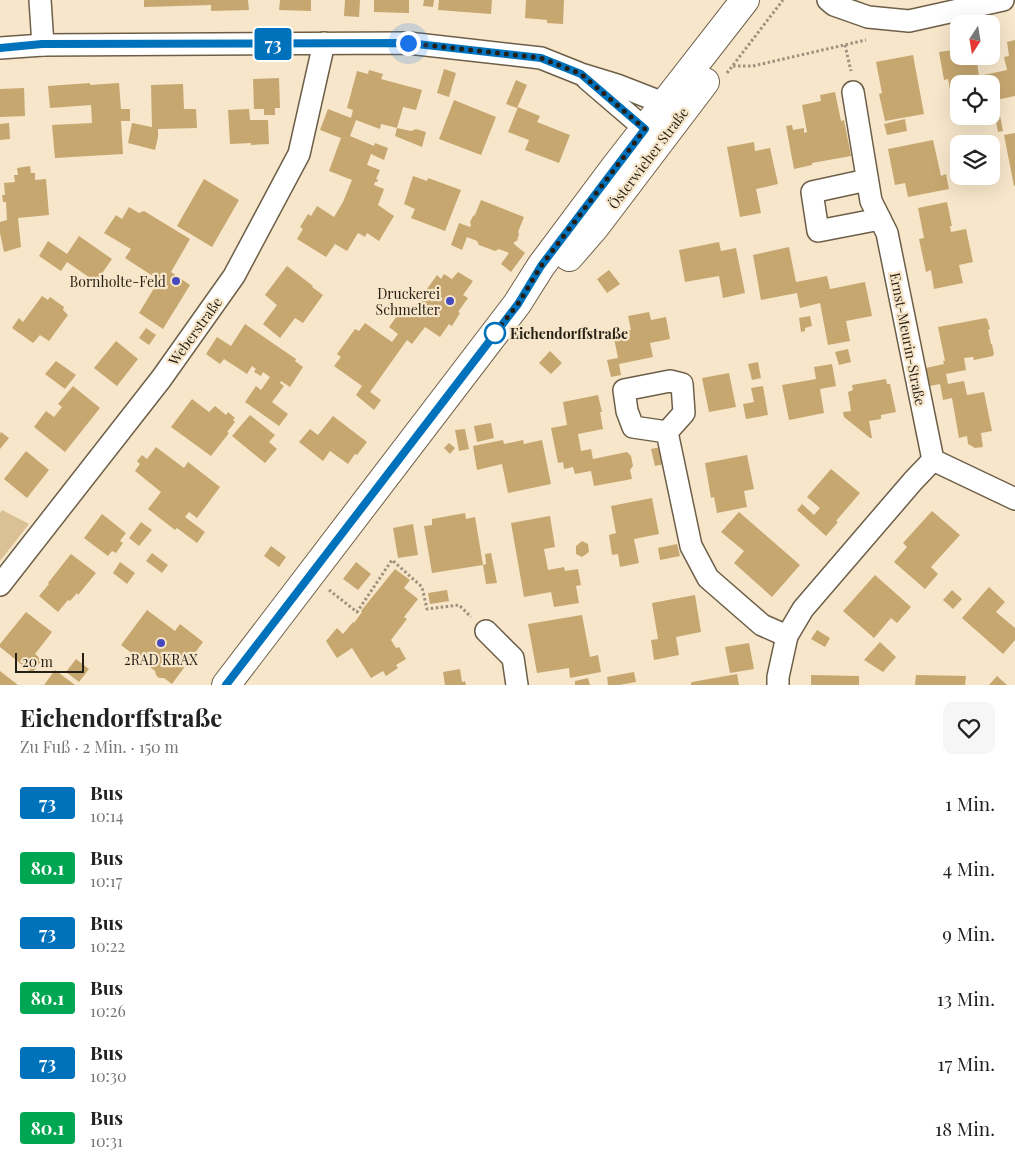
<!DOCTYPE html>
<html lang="de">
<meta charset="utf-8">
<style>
body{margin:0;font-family:"Playfair Display",serif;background:#f6f6f6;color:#222;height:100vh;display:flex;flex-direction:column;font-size:19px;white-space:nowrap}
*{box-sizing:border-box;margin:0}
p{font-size:16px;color:#767676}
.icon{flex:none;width:28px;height:28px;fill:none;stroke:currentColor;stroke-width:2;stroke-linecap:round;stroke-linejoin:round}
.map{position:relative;height:685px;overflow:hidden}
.sheet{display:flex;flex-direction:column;background:#fff;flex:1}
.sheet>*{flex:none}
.badge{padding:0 10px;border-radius:4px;font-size:18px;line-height:32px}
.needle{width:32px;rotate:192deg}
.controls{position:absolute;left:950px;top:15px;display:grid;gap:10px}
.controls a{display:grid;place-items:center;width:50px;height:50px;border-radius:10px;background:#fff;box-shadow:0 5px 20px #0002;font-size:25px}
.scale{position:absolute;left:15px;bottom:12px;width:69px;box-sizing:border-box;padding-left:5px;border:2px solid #251f15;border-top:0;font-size:14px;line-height:18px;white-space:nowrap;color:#251f15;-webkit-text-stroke:4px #f7e6ca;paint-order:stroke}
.you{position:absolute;width:25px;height:25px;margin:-12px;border:4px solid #fff;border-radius:50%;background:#1a73e8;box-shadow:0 0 0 8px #1a73e833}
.map>.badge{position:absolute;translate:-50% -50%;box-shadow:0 0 0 2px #fff}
.round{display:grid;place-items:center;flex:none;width:52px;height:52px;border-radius:10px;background:#f6f6f6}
.head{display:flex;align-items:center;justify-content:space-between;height:85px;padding:0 20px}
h1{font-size:24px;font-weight:700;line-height:38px}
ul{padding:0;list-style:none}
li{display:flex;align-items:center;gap:15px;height:65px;padding:0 20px}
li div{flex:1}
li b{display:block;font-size:19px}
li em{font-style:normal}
li .badge{min-width:55px;font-weight:700;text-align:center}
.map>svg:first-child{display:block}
.green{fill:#dac094}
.building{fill:#c6a770}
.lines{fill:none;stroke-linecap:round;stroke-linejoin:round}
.street-casing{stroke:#6d5f47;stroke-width:24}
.secondary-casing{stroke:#6d5f47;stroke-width:30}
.path{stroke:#9e917d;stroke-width:3;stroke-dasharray:2.5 2.5;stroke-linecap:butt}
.street{stroke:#fff;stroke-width:21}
.secondary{stroke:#fff;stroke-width:28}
.line-casing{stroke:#fff;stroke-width:11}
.line{stroke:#0072bc;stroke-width:8}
.walk{stroke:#251f15;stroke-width:5;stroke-dasharray:0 9}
.poi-dot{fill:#464abf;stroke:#f7e6ca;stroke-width:2}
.stop-dot{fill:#fff;stroke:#0072bc;stroke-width:2.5}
.labels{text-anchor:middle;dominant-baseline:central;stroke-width:4.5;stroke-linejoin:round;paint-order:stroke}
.street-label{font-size:14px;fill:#251f15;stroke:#f7e6ca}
.poi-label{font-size:14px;fill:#251f15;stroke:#f7e6ca;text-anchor:end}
.stop-label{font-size:14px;font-weight:bold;fill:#251f15;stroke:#f7e6ca;text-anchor:start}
</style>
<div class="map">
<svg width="1015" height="685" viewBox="0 0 1015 685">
<rect width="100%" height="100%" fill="#f7e6ca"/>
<polygon class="green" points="2,510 29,524 0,561 0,513"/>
<g class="building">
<polygon points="144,0 248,0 249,10 211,11 211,5 144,7"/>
<polygon points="280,0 311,0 311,11 279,10"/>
<polygon points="345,0 360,0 359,17 344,16"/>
<polygon points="374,0 409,0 409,13 374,12"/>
<polygon points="424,0 434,0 433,7 423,6"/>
<polygon points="439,0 492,0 491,14 438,10"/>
<polygon points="526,0 564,0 563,24 547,23 547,20 525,18"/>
<polygon points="1015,40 1015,96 991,101 991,84 959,84 959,88 950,90 948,79 944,80 939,52 954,50 956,57 976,56 979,76 1007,70 1004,57 1009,56 1007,42"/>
<polygon points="913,55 924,114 885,121 879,94 882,93 876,62"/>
<polygon points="444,69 456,73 449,97 437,93"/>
<polygon points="369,70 383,74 381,79 422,90 416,110 403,107 397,128 411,131 416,129 426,132 422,147 395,136 397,128 381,124 380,129 356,120 350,136 374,146 375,143 388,148 384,160 371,154 367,165 380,170 376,179 378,180 377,182 375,182 374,185 384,189 378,205 394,216 379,241 367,233 365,237 358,233 347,251 335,244 326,257 297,239 303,229 300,227 308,214 311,216 317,206 334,217 343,202 352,180 329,171 341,138 320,130 328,109 351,118 353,110 347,108 357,71 368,74"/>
<polygon points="279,78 280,108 275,108 275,115 264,115 264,109 254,109 253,79"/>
<polygon points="516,80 527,85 517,108 506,104"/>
<polygon points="90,83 90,85 119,83 121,109 130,109 130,121 121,121 123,154 55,158 52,125 92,123 91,105 50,108 48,86"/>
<polygon points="183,84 184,109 196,109 197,128 158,129 158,137 155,150 128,143 132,123 152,127 151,85"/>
<polygon points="24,88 25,116 0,117 0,89"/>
<polygon points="835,92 841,121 844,120 851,156 812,163 812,165 794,169 786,126 792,125 793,130 804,128 804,133 807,132 802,105 821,101 820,95"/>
<polygon points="454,100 496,117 481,155 439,139"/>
<polygon points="998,105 1003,131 998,132 993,106"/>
<polygon points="518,107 540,116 537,122 570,135 559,163 525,150 529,140 508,132"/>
<polygon points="249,109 250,120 268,120 269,144 251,145 251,143 230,144 228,110"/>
<polygon points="905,119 907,131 887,135 884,124"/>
<polygon points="9,123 10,139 0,140 0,124"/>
<polygon points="1015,133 1015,186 1014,186 1004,135"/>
<polygon points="933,140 941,176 946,174 949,189 908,197 905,183 895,185 888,149"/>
<polygon points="754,142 755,151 770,148 778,184 756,189 761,213 740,217 727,147"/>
<polygon points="30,166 31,173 35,173 35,180 46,179 49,215 18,218 21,247 4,252 0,233 0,222 7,220 6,202 3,202 2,195 5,195 4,183 15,182 14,175 18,175 17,168"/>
<polygon points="413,176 427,181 428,178 461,190 445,231 411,218 415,209 404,204"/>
<polygon points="204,179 239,200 212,247 177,226"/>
<polygon points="481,200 524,217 518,232 519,234 517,241 514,242 514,244 525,253 511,272 501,264 509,253 499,249 495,251 479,245 477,241 467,237 462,250 451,245 459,223 470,227 471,225 470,222 473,216 475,215"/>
<polygon points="947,202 952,226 950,226 951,232 966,229 973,262 959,265 963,283 934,289 931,270 926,272 919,239 924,238 918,208"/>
<polygon points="129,207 139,213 144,211 190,239 171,272 190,285 163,329 139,313 159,280 125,258 131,249 104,233 116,215 122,219"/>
<polygon points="79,236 112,259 96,282 67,262 61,271 39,256 48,241 67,254"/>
<polygon points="719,242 721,251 736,248 745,293 723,298 719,276 685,282 679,250"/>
<polygon points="789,247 796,282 827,276 830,289 865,282 872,316 846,321 850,341 828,345 820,303 800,308 797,293 761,300 753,255"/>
<polygon points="287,266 313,286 312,287 323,295 303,323 295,318 280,338 263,324 277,305 265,295"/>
<polygon points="609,270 620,284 607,293 597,279"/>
<polygon points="458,272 473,281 463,295 468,298 458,312 460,313 452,326 449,324 440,337 425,327 412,344 407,340 370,392 381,400 374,410 356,395 362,386 334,366 341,357 337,354 355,329 359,331 365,323 392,342 398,334 389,327 402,309 409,314 437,275 441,279 444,274 452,279"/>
<polygon points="42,296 48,300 50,297 64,307 63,310 68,315 49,341 40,335 33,343 12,328 19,318 23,322"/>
<polygon points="649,312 651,320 666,317 670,339 650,343 653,357 619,364 621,375 611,377 607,360 618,358 613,333 631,330 628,316"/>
<polygon points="810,316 812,326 805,328 805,331 801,332 799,318"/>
<polygon points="986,318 986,319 987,319 990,329 988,330 991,344 992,344 994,354 993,355 993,356 974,360 973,357 964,358 966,370 946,374 948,384 964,381 967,395 984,392 992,431 981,433 983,447 975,448 968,444 967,436 959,438 952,398 943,400 940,384 930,386 926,368 944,364 943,361 945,361 938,327"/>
<polygon points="245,324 296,359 295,361 303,367 290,387 281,381 280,383 284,386 272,402 288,414 279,426 245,402 256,386 261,390 270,377 263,372 261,376 254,372 256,369 252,366 247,374 224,359 220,364 206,354 217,337 231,346"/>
<polygon points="146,328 156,335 149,345 139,338"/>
<polygon points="116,341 138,359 117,386 94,368"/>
<polygon points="848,349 851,362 839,365 835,352"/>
<polygon points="550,351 562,363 551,374 539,363"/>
<polygon points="56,361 76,375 65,389 45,374"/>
<polygon points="758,362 761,378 752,380 748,364"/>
<polygon points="832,364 836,386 820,389 824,413 789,420 782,385 816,379 814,367"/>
<polygon points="729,373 736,407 709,412 702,378"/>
<polygon points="886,379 887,384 890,384 896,412 881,415 881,419 869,421 872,438 870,438 844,417 843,412 851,411 848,392 853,390 852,385"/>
<polygon points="73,386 100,408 65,452 34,427 46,411 54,417 62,407 58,404"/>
<polygon points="763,386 768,415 746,419 743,404 754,402 751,388"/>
<polygon points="598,395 602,412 600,412 603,429 578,434 581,451 591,449 593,459 627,452 631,456 633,466 630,470 632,479 594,486 591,471 575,474 573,467 564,469 563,462 558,463 551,428 567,425 563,402"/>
<polygon points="192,399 209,412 215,406 226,415 228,412 235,418 233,420 235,422 227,432 229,433 211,456 171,427"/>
<polygon points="250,415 275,435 269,442 277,449 265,463 232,436"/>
<polygon points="333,416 367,442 357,455 355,454 348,464 330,451 323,461 299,442 310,429 318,435"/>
<polygon points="491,423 494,438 477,442 474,426"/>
<polygon points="465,429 469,449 459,451 455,430"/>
<polygon points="1,432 9,438 0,449 0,434"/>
<polygon points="503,440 504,444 523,440 524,444 542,440 551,484 508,493 502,464 477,470 473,446"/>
<polygon points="449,443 455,448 450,454 444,448"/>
<polygon points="156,447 184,468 188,462 220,487 197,518 189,512 185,517 205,532 197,543 177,528 175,530 148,509 161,492 135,471 140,464 137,461 142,455 147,459"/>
<polygon points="661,447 664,464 655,466 651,449"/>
<polygon points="26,451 49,470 27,498 4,479"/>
<polygon points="747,455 754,489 744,491 747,507 717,513 714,497 711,498 705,463"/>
<polygon points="831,469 860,493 836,521 838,522 826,536 797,510 802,504 814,515 820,508 807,497"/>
<polygon points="652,498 659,534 634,539 639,563 620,567 618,554 612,555 609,535 616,533 611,506"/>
<polygon points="932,511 960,535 931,567 938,574 925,589 894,562 907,547 903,543"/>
<polygon points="739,512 800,565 772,597 734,563 744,551 721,532"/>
<polygon points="465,513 466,519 475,517 483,565 432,573 424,526 432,525 432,519"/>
<polygon points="102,514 126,533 120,541 123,543 116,553 112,551 108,556 84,538"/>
<polygon points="550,516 555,547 544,549 548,570 564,567 565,571 578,569 581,585 576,586 579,603 554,607 551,592 524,597 511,523"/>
<polygon points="141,522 152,530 139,546 129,538"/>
<polygon points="413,524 418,555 398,558 393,528"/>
<polygon points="582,541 588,544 589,552 582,557 576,554 576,546"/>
<polygon points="677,544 680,556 660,560 658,548"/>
<polygon points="271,546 286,557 279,567 264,556"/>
<polygon points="152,553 168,565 162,573 146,561"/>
<polygon points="491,553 497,583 486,584 483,565 486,564 485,554"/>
<polygon points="71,554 96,573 78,595 77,593 70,601 68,600 58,612 39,596 49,584 48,583"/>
<polygon points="120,562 135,573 127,584 113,573"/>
<polygon points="356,562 371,574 358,590 343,579"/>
<polygon points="395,569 410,580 404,588 418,599 404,617 407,619 391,640 396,648 399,647 406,659 396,665 398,668 386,676 383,671 371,678 352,648 337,658 326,641 337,628 343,634 353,622 354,623 362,612 361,611"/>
<polygon points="875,575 911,607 897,623 891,618 874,638 843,611"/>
<polygon points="989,587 1005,602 996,612 1015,628 1015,640 1003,654 962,618"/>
<polygon points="447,590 449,601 430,604 428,593"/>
<polygon points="952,590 962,599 953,609 943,600"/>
<polygon points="695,595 701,632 676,637 679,655 654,660 651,640 658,639 652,603"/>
<polygon points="147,610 175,631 180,624 203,642 172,684 164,678 159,678 156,675 155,671 121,645"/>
<polygon points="26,612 52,632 35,654 42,660 32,673 0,647 0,644"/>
<polygon points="582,615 590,657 598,655 601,672 570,678 569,668 537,673 528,624"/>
<polygon points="817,630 830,638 825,647 811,639"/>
<polygon points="880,642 896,657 883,672 864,660"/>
<polygon points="749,643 754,669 730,673 725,647"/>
<polygon points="76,659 89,669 79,682 66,672"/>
<polygon points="460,669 462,682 465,681 466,685 445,685 443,672"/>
<polygon points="55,670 75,685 44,685"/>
<polygon points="0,671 18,685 0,685"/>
<polygon points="634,672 636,682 619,685 608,685 607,677"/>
<polygon points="737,674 739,685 691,685 691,683 692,682"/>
<polygon points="811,675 859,676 859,685 811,685"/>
<polygon points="916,675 966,676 965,685 915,685"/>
<polygon points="997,676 1007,685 989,685"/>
<polygon points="588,678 590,685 575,685 575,681"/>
</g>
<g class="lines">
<g class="street-casing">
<g id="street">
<polyline points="40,0 43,45"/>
<polyline points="828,0 834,5 868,17 909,21 1003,0"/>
<polyline points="0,48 43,45 408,43 541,58 581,74 617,85 653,99 674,114"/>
<polyline points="587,79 657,139"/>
<polyline points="867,180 812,192 818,231 880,219"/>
<polyline points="667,432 633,427 627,411 624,390 670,381 682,384 684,413 667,432 691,546 708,578 762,625 787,636"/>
<polyline points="933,460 1015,499"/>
<polyline points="0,585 161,379 234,276 299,154 324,43"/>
<polyline points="486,631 513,658 517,685"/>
<polyline points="778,685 778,677 787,636 803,609 913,481 933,460 887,233 871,201 853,92"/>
</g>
</g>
<g class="secondary-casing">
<g id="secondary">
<polyline points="569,257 595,227 705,82"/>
<polyline points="226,685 517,304 541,266 615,167 745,0"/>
</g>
</g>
<g class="path">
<polyline points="845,45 851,71"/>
<polyline points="733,66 753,66 866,40"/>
<polyline points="727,73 783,0"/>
<polyline points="329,590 357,612 392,560 422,587 427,609 459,605 471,617"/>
</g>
<use href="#street" class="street"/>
<use href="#secondary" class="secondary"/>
</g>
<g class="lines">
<g class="line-casing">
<polyline id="line" points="0,48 42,44 408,43 541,58 581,74 645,129 541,266 518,304 226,685"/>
</g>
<use href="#line" class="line"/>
<polyline class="walk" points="408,43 541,58 581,74 645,129 541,266 518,304 494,334 495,333"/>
</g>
<g class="poi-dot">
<circle cx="176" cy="281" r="5"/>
<circle cx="450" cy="301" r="5"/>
<circle cx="161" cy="643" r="5"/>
</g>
<circle class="stop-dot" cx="495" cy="333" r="10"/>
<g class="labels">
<g class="street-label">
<text transform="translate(648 158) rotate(-53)">Österwieher Straße</text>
<text transform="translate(195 331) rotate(-54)">Weberstraße</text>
<text transform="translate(908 339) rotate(79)">Ernst-Meurin-Straße</text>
</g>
<g class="poi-label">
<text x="166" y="281">Bornholte-Feld</text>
<text x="440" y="293">Druckerei<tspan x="440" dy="16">Schmelter</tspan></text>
<text x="161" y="659" text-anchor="middle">2RAD KRAX</text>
</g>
<g class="stop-label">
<text x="510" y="333">Eichendorffstraße</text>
</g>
</g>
</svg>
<div class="controls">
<a><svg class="needle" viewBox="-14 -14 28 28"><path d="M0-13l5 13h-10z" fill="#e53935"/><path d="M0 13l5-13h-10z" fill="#767676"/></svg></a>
<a><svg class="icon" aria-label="locate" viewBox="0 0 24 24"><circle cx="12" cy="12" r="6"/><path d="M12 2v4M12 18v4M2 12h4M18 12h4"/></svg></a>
<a><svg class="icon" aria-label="layers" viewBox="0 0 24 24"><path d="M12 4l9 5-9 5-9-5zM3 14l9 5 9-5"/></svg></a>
</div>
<div class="scale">20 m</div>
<div class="you" style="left:408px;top:43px"></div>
<b class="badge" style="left:273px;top:44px;background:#0072bc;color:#fff">73</b>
</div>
<section class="sheet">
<div class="head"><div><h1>Eichendorffstraße</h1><p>Zu Fuß · 2 Min. · 150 m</p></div><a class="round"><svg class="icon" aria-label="heart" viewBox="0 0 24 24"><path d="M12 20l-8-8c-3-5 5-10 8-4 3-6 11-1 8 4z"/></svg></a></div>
<ul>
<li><span class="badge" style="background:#0072bc;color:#fff">73</span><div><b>Bus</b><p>10:14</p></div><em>1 Min.</em></li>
<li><span class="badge" style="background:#00a651;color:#fff">80.1</span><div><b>Bus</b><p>10:17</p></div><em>4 Min.</em></li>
<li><span class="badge" style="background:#0072bc;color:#fff">73</span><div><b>Bus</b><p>10:22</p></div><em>9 Min.</em></li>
<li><span class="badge" style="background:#00a651;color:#fff">80.1</span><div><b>Bus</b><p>10:26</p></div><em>13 Min.</em></li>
<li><span class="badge" style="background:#0072bc;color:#fff">73</span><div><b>Bus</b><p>10:30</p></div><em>17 Min.</em></li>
<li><span class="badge" style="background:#00a651;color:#fff">80.1</span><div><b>Bus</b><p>10:31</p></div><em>18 Min.</em></li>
</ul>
</section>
